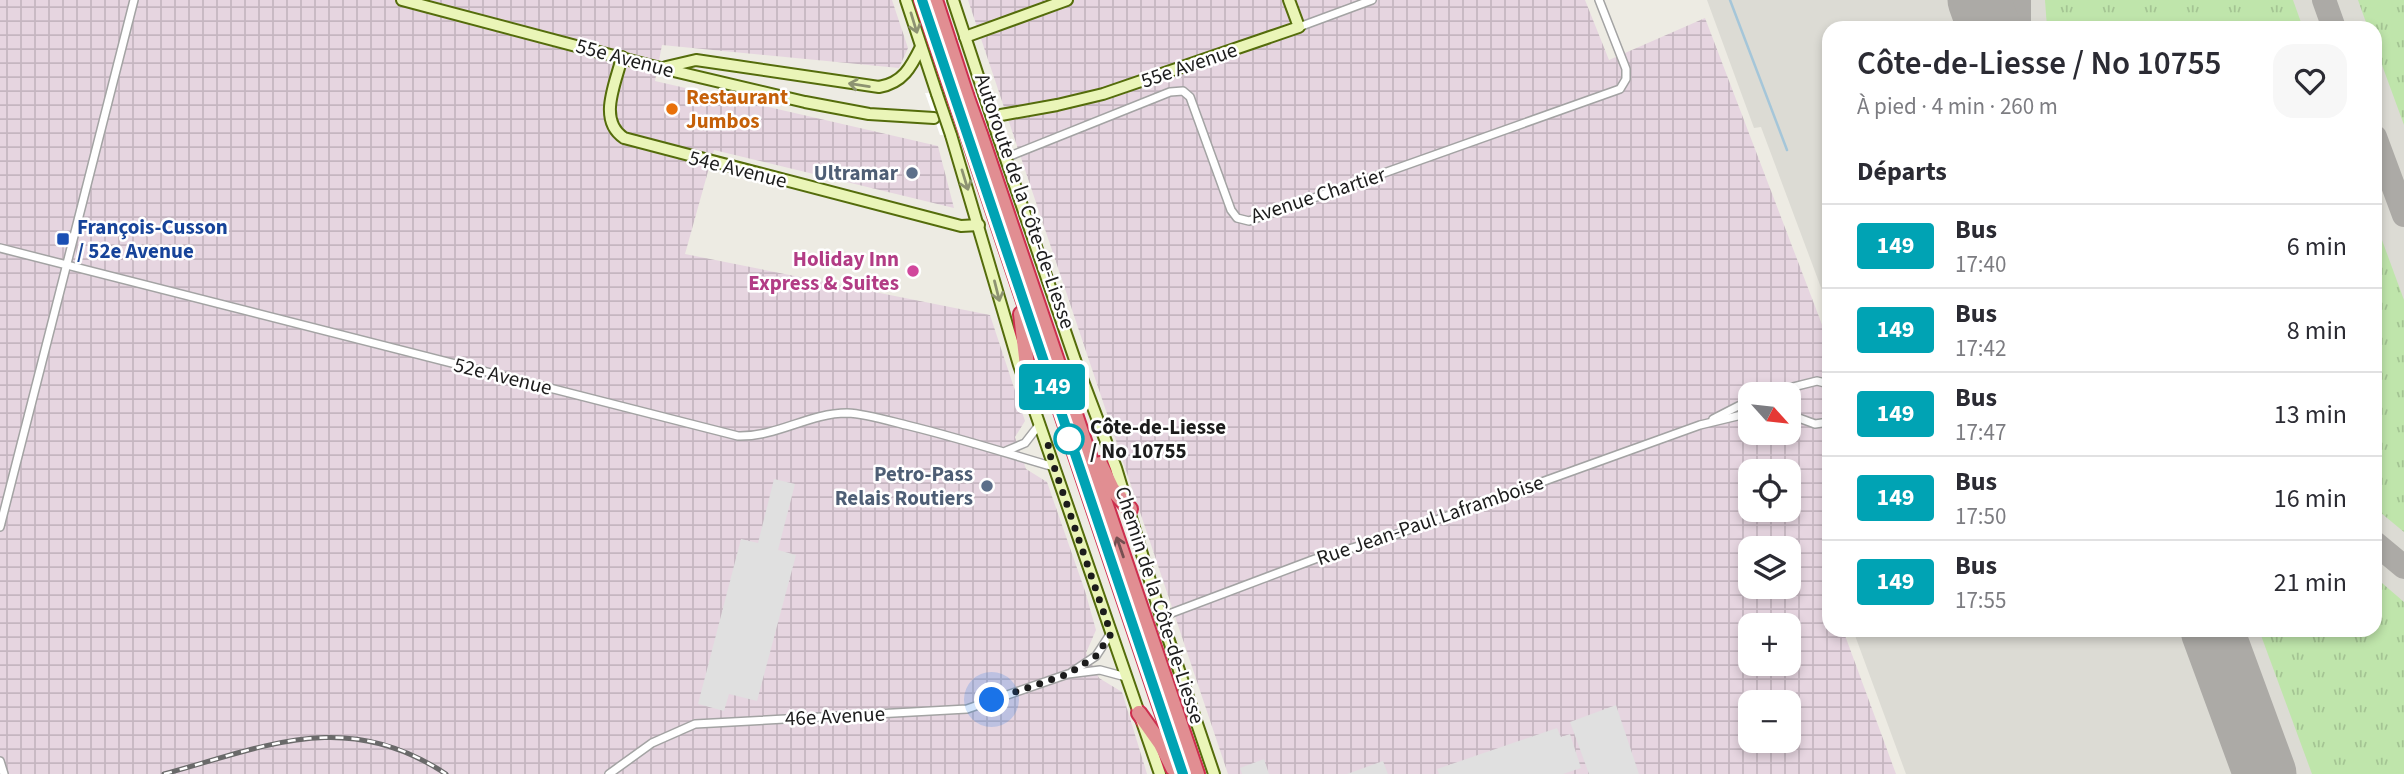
<!DOCTYPE html>
<html lang="fr">
<meta charset="utf-8">
<style>
body{margin:0;font-family:"Source Sans 3",sans-serif;background:#f7f7f7;color:#2b2b33;height:100vh;display:flex;flex-direction:column;font-size:26px;white-space:nowrap}
*{box-sizing:border-box;margin:0}
p{font-size:23px;color:#7c7c81}
.icon{flex:none;width:38px;height:38px;fill:none;stroke:currentColor;stroke-width:2;stroke-linecap:round;stroke-linejoin:round}
.map{position:relative;flex:1;overflow:hidden}
.sheet{position:absolute;left:1822px;top:21px;width:560px;height:616px;display:flex;flex-direction:column;background:#fff;border-radius:21px;box-shadow:0 4px 10px #0003}
.sheet>*{flex:none}
.badge{padding:0 14px;border-radius:5px;font-size:24px;line-height:46px}
.needle{width:46px;rotate:117deg}
.fabs{position:absolute;left:1738px;top:382px;display:grid;gap:14px}
.fabs a{display:grid;place-items:center;width:63px;height:63px;border-radius:14px;background:#fff;box-shadow:0 4px 10px #0003;font-size:35px}
.you{position:absolute;width:35px;height:35px;margin:-18px;border:5px solid #fff;border-radius:50%;background:#1a73e8;box-shadow:0 0 0 10px #1a73e833}
.map>.badge{position:absolute;translate:-50% -50%;box-shadow:0 0 0 4px #fff}
h2{padding:0 35px;font-size:26px;line-height:63px}
.round{display:grid;place-items:center;flex:none;width:74px;height:74px;border-radius:21px;background:#f7f7f7}
.overview{display:flex;align-items:center;justify-content:space-between;height:119px;padding:0 35px}
h1{font-size:33px;font-weight:600;line-height:52px}
ul{padding:0;list-style:none}
li{display:flex;align-items:center;gap:21px;height:84px;padding:0 35px;border-top:2px solid #e1e1e2}
li div{flex:1}
li b{display:block;font-size:26px}
li em{font-style:normal}
li .badge{min-width:77px;font-weight:700;text-align:center}
.map>svg:first-child{display:block}
.industrial{fill:url(#industrial-grid);fill-rule:evenodd}
.airport{fill:#dcdbd4}
.grass{fill:url(#grass-tufts)}
.parking{fill:#e0e0e0}
.pier{fill:#fff}
.lines{fill:none;stroke-linecap:round;stroke-linejoin:round}
.stream{stroke:#a5c6d9;stroke-width:2.5}
.taxiway{stroke:#acaaa6;stroke-width:24}
.runway{stroke:#acaaa6;stroke-width:63}
.street-casing{stroke:#a3a3a3;stroke-width:10}
.secondary-casing{stroke:#546c0b;stroke-width:14}
.highway-casing{stroke:#cd2e4e;stroke-width:18}
.street{stroke:#fff;stroke-width:7}
.secondary{stroke:#eaf5b8;stroke-width:10}
.highway{stroke:#e18e92;stroke-width:14}
.rail-casing{stroke:#6a6a6a;stroke-width:5}
.rail{stroke:#fff;stroke-width:2.5;stroke-dasharray:8;stroke-linecap:butt}
.secondary-bridge-casing{stroke:#546c0b;stroke-width:14;stroke-linecap:butt}
.highway-bridge-casing{stroke:#cd2e4e;stroke-width:18;stroke-linecap:butt}
.secondary-bridge{stroke:#eaf5b8;stroke-width:10}
.highway-bridge{stroke:#e18e92;stroke-width:14}
.oneway{stroke:#8d9372}
.oneway2{stroke:#754f51}
.line-casing{stroke:#fff;stroke-width:16}
.line{stroke:#00a3b4;stroke-width:10}
.walk{stroke:#1c1c1c;stroke-width:7;stroke-dasharray:0 12.6}
.food-dot{fill:#e8710a;stroke:#fff;stroke-width:2.5}
.service-dot{fill:#5c6f8a;stroke:#fff;stroke-width:2.5}
.transit-dot{fill:#1a4fb4;stroke:#fff;stroke-width:2.5}
.hotel-dot{fill:#d1479c;stroke:#fff;stroke-width:2.5}
.stop-dot{fill:#fff;stroke:#00a3b4;stroke-width:3.5}
.labels{text-anchor:middle;dominant-baseline:central;stroke-width:5;stroke-linejoin:round;paint-order:stroke}
.street-label{font-size:21px;fill:#1c1c1c;stroke:#fff}
.food-label{font-size:21px;font-weight:bold;fill:#c56008;stroke:#fff;text-anchor:start}
.service-label{font-size:21px;font-weight:bold;fill:#4e5e75;stroke:#fff;text-anchor:end}
.transit-label{font-size:21px;font-weight:bold;fill:#164399;stroke:#fff;text-anchor:start}
.hotel-label{font-size:21px;font-weight:bold;fill:#b23c85;stroke:#fff;text-anchor:end}
.stop-label{font-size:21px;font-weight:bold;fill:#1c1c1c;stroke:#fff;text-anchor:start}
</style>
<div class="map">
<svg width="2404" height="774" viewBox="0 0 2404 774">
<defs>
<pattern id="industrial-grid" width="8" height="8" patternUnits="userSpaceOnUse" patternTransform="scale(1.75)"><rect width="8" height="8" fill="#e6d5e0"/><path d="M0 4h8M4 0v8" fill="none" stroke="#c5b6c0"/></pattern>
<pattern id="grass-tufts" width="24" height="20" patternUnits="userSpaceOnUse" patternTransform="scale(1.75)"><rect width="24" height="20" fill="#bfe5ab"/><path d="M3 7l-1-3M5 7V3M7 7l1-3M15 17l-1-3M17 17v-4M19 17l1-3" fill="none" stroke="#a4c493"/></pattern>
</defs>
<rect width="100%" height="100%" fill="#edebe3"/>
<g class="industrial">
<polygon points="0,0 892,0 908,48 899,68 662,45 655,81 938,146 954,208 714,150 685,254 990,315 1025,421 1015,437 1026,469 1047,482 1085,591 1096,630 1086,653 1099,678 1122,692 1147,774 0,774"/>
<path d="M968,0H1585L1609,60L1705,18L1829,343V630H1843L1896,774H1228ZM1750,394H1788V432H1750ZM1750,471H1788V509H1750ZM1750,548H1788V586H1750ZM1750,625H1788V663H1750ZM1750,702H1788V740H1750Z"/>
</g>
<polygon class="airport" points="1707,0 2404,0 2404,774 1906,774 1853,630 2375,630 2375,28 1829,28 1829,309 1761,127 1754,128"/>
<g class="grass">
<polygon points="2045,0 2293,0 2303,28 2047,28"/>
<polygon points="2358,0 2404,0 2404,125 2375,46 2375,28 2368,28"/>
<polygon points="2375,221 2404,300 2404,532 2375,508"/>
<polygon points="2375,577 2404,602 2404,774 2312,774 2259,630 2375,630"/>
</g>
<g class="parking">
<polygon points="774,479 795,484 778,550 796,555 757,701 729,694 724,711 698,704 741,539 758,543"/>
<polygon points="1616,705 1639,774 1589,774 1570,722"/>
<polygon points="1557,728 1561,737 1570,734 1581,768 1563,774 1439,774 1437,769"/>
<polygon points="1264,759 1269,774 1242,774 1240,768"/>
<polygon points="1383,761 1388,774 1347,774"/>
</g>
<polygon class="pier" points="925,93 994,94 1007,132 968,135 940,135"/>
<g class="lines">
<polyline class="stream" points="1730,0 1787,150"/>
<g class="taxiway">
<polyline points="2324,0 2334,28"/>
<polyline points="2019,28 2019,0"/>
<polyline points="2375,137 2404,215"/>
<polyline points="2375,543 2404,567"/>
</g>
<g class="runway">
<polyline points="1979,0 1989,28"/>
<polyline points="2212,630 2265,774"/>
</g>
<g class="street-casing">
<g id="street">
<polyline points="1299,27 1372,0"/>
<polyline points="1005,158 1170,92 1183,91 1190,97 1231,210 1237,218 1249,221 1620,89 1626,79 1626,69 1599,0"/>
<path d="M0,248L738,436C777,437 809,413 847,413C868,414 889,421 910,426C959,438 1006,453 1054,467"/>
<polyline points="1765,394 1817,381 1829,384"/>
<polyline points="1788,414 1815,424 1829,422"/>
<polyline points="1713,419 1750,400"/>
<polyline points="1006,451 1025,443 1039,425"/>
<polyline points="0,527 134,0"/>
<polyline points="1161,617 1315,559 1389,537 1700,425 1750,413"/>
<polyline points="1072,672 1096,656 1111,633"/>
<polyline points="0,761 4,774"/>
<polyline points="609,774 652,743 695,724 967,709 1068,674 1100,670 1126,677"/>
</g>
</g>
<g class="secondary-casing">
<g id="secondary">
<polyline points="402,0 648,65 805,102 869,114 934,118"/>
<polyline points="906,0 937,94"/>
<polyline points="953,0 984,94"/>
<polyline points="965,37 1067,0"/>
<path d="M622,57C616,83 597,120 624,138L961,226L979,225"/>
<path d="M666,67L696,60L879,87C903,83 911,67 921,47"/>
<polyline points="1001,115 1057,105 1103,94 1299,27 1289,0"/>
<polyline points="997,133 1075,360 1116,468 1161,617 1214,774"/>
<polyline points="951,135 1019,365 1160,774"/>
</g>
</g>
<g class="highway-casing">
<g id="highway">
<polyline points="922,0 954,95"/>
<polyline points="935,0 966,95"/>
<polyline points="980,134 1197,774"/>
<polyline points="968,135 1183,774"/>
<polyline points="1021,314 1031,401"/>
<polyline points="1100,464 1112,489 1130,509"/>
<polyline points="1139,713 1161,744 1173,768"/>
</g>
</g>
<use href="#street" class="street"/>
<use href="#secondary" class="secondary"/>
<use href="#highway" class="highway"/>
<g class="rail-casing">
<path id="rail" d="M164,774C267,746 347,708 446,774"/>
</g>
<use href="#rail" class="rail"/>
<g class="secondary-bridge-casing">
<g id="secondary-bridge">
<polyline points="937,94 951,135"/>
<polyline points="984,94 997,133"/>
</g>
</g>
<g class="highway-bridge-casing">
<g id="highway-bridge">
<polyline points="954,95 968,135"/>
<polyline points="966,95 980,134"/>
</g>
</g>
<use href="#secondary-bridge" class="secondary-bridge"/>
<use href="#highway-bridge" class="highway-bridge"/>
</g>
<defs><path id="oneway-shaft" d="M-6 0H5M1.5-3L5.5 0L1.5 3" fill="none" stroke-width="1.6" stroke-linecap="round" stroke-linejoin="round" transform="scale(1.75)"/></defs>
<g class="oneway">
<use href="#oneway-shaft" transform="translate(914 23) rotate(73)"/>
<use href="#oneway-shaft" transform="translate(859 85) rotate(-171)"/>
<use href="#oneway-shaft" transform="translate(965 180) rotate(73)"/>
<use href="#oneway-shaft" transform="translate(997 291) rotate(76)"/>
</g>
<use class="oneway2" href="#oneway-shaft" transform="translate(1120 547) rotate(-109)"/>
<g class="lines">
<g class="line-casing">
<polyline id="line" points="922,0 1183,774"/>
</g>
<use href="#line" class="line"/>
<polyline class="walk" points="992,700 1068,674 1096,656 1111,634 1047,446 1069,439"/>
</g>
<circle class="food-dot" cx="672" cy="109" r="7"/>
<g class="service-dot">
<circle cx="912" cy="173" r="7"/>
<circle cx="987" cy="486" r="7"/>
</g>
<rect class="transit-dot" x="56" y="232" width="14" height="14" rx="3.5"/>
<circle class="hotel-dot" cx="913" cy="271" r="7"/>
<circle class="stop-dot" cx="1069" cy="439" r="14"/>
<g class="labels">
<g class="street-label">
<text transform="translate(625 58) rotate(15)">55e Avenue</text>
<text transform="translate(1189 65) rotate(-19)">55e Avenue</text>
<text transform="translate(738 169) rotate(14)">54e Avenue</text>
<text transform="translate(1318 195) rotate(-18)">Avenue Chartier</text>
<text transform="translate(1025 201) rotate(71)">Autoroute de la Côte-de-Liesse</text>
<text transform="translate(503 376) rotate(14)">52e Avenue</text>
<text transform="translate(1430 520) rotate(-19)">Rue Jean-Paul Laframboise</text>
<text transform="translate(1160 605) rotate(72)">Chemin de la Côte-de-Liesse</text>
<text transform="translate(835 716) rotate(-3)">46e Avenue</text>
</g>
<g class="food-label">
<text x="686" y="97">Restaurant<tspan x="686" dy="24">Jumbos</tspan></text>
</g>
<g class="service-label">
<text x="898" y="173">Ultramar</text>
<text x="973" y="474">Petro-Pass<tspan x="973" dy="24">Relais Routiers</tspan></text>
</g>
<g class="transit-label">
<text x="77" y="227">François-Cusson<tspan x="77" dy="24">/ 52e Avenue</tspan></text>
</g>
<g class="hotel-label">
<text x="899" y="259">Holiday Inn<tspan x="899" dy="24">Express &amp; Suites</tspan></text>
</g>
<g class="stop-label">
<text x="1090" y="427">Côte-de-Liesse<tspan x="1090" dy="24">/ No 10755</tspan></text>
</g>
</g>
</svg>
<div class="fabs">
<a><svg class="needle" viewBox="-14 -14 28 28"><path d="M0-13l5 13h-10z" fill="#e53935"/><path d="M0 13l5-13h-10z" fill="#7c7c81"/></svg></a>
<a><svg class="icon" aria-label="locate" viewBox="0 0 24 24"><circle cx="12" cy="12" r="6"/><path d="M12 2v4M12 18v4M2 12h4M18 12h4"/></svg></a>
<a><svg class="icon" aria-label="layers" viewBox="0 0 24 24"><path d="M12 4l9 5-9 5-9-5zM3 14l9 5 9-5"/></svg></a>
<a>+</a>
<a>−</a>
</div>
<div class="you" style="left:992px;top:700px"></div>
<b class="badge" style="left:1052px;top:387px;background:#00a3b4;color:#fff">149</b>
<section class="sheet">
<div class="overview"><div><h1>Côte-de-Liesse / No 10755</h1><p>À pied · 4 min · 260 m</p></div><a class="round"><svg class="icon" aria-label="heart" viewBox="0 0 24 24"><path d="M12 20l-8-8c-3-5 5-10 8-4 3-6 11-1 8 4z"/></svg></a></div>
<h2>Départs</h2>
<ul>
<li><span class="badge" style="background:#00a3b4;color:#fff">149</span><div><b>Bus</b><p>17:40</p></div><em>6 min</em></li>
<li><span class="badge" style="background:#00a3b4;color:#fff">149</span><div><b>Bus</b><p>17:42</p></div><em>8 min</em></li>
<li><span class="badge" style="background:#00a3b4;color:#fff">149</span><div><b>Bus</b><p>17:47</p></div><em>13 min</em></li>
<li><span class="badge" style="background:#00a3b4;color:#fff">149</span><div><b>Bus</b><p>17:50</p></div><em>16 min</em></li>
<li><span class="badge" style="background:#00a3b4;color:#fff">149</span><div><b>Bus</b><p>17:55</p></div><em>21 min</em></li>
</ul>
</section>
</div>
